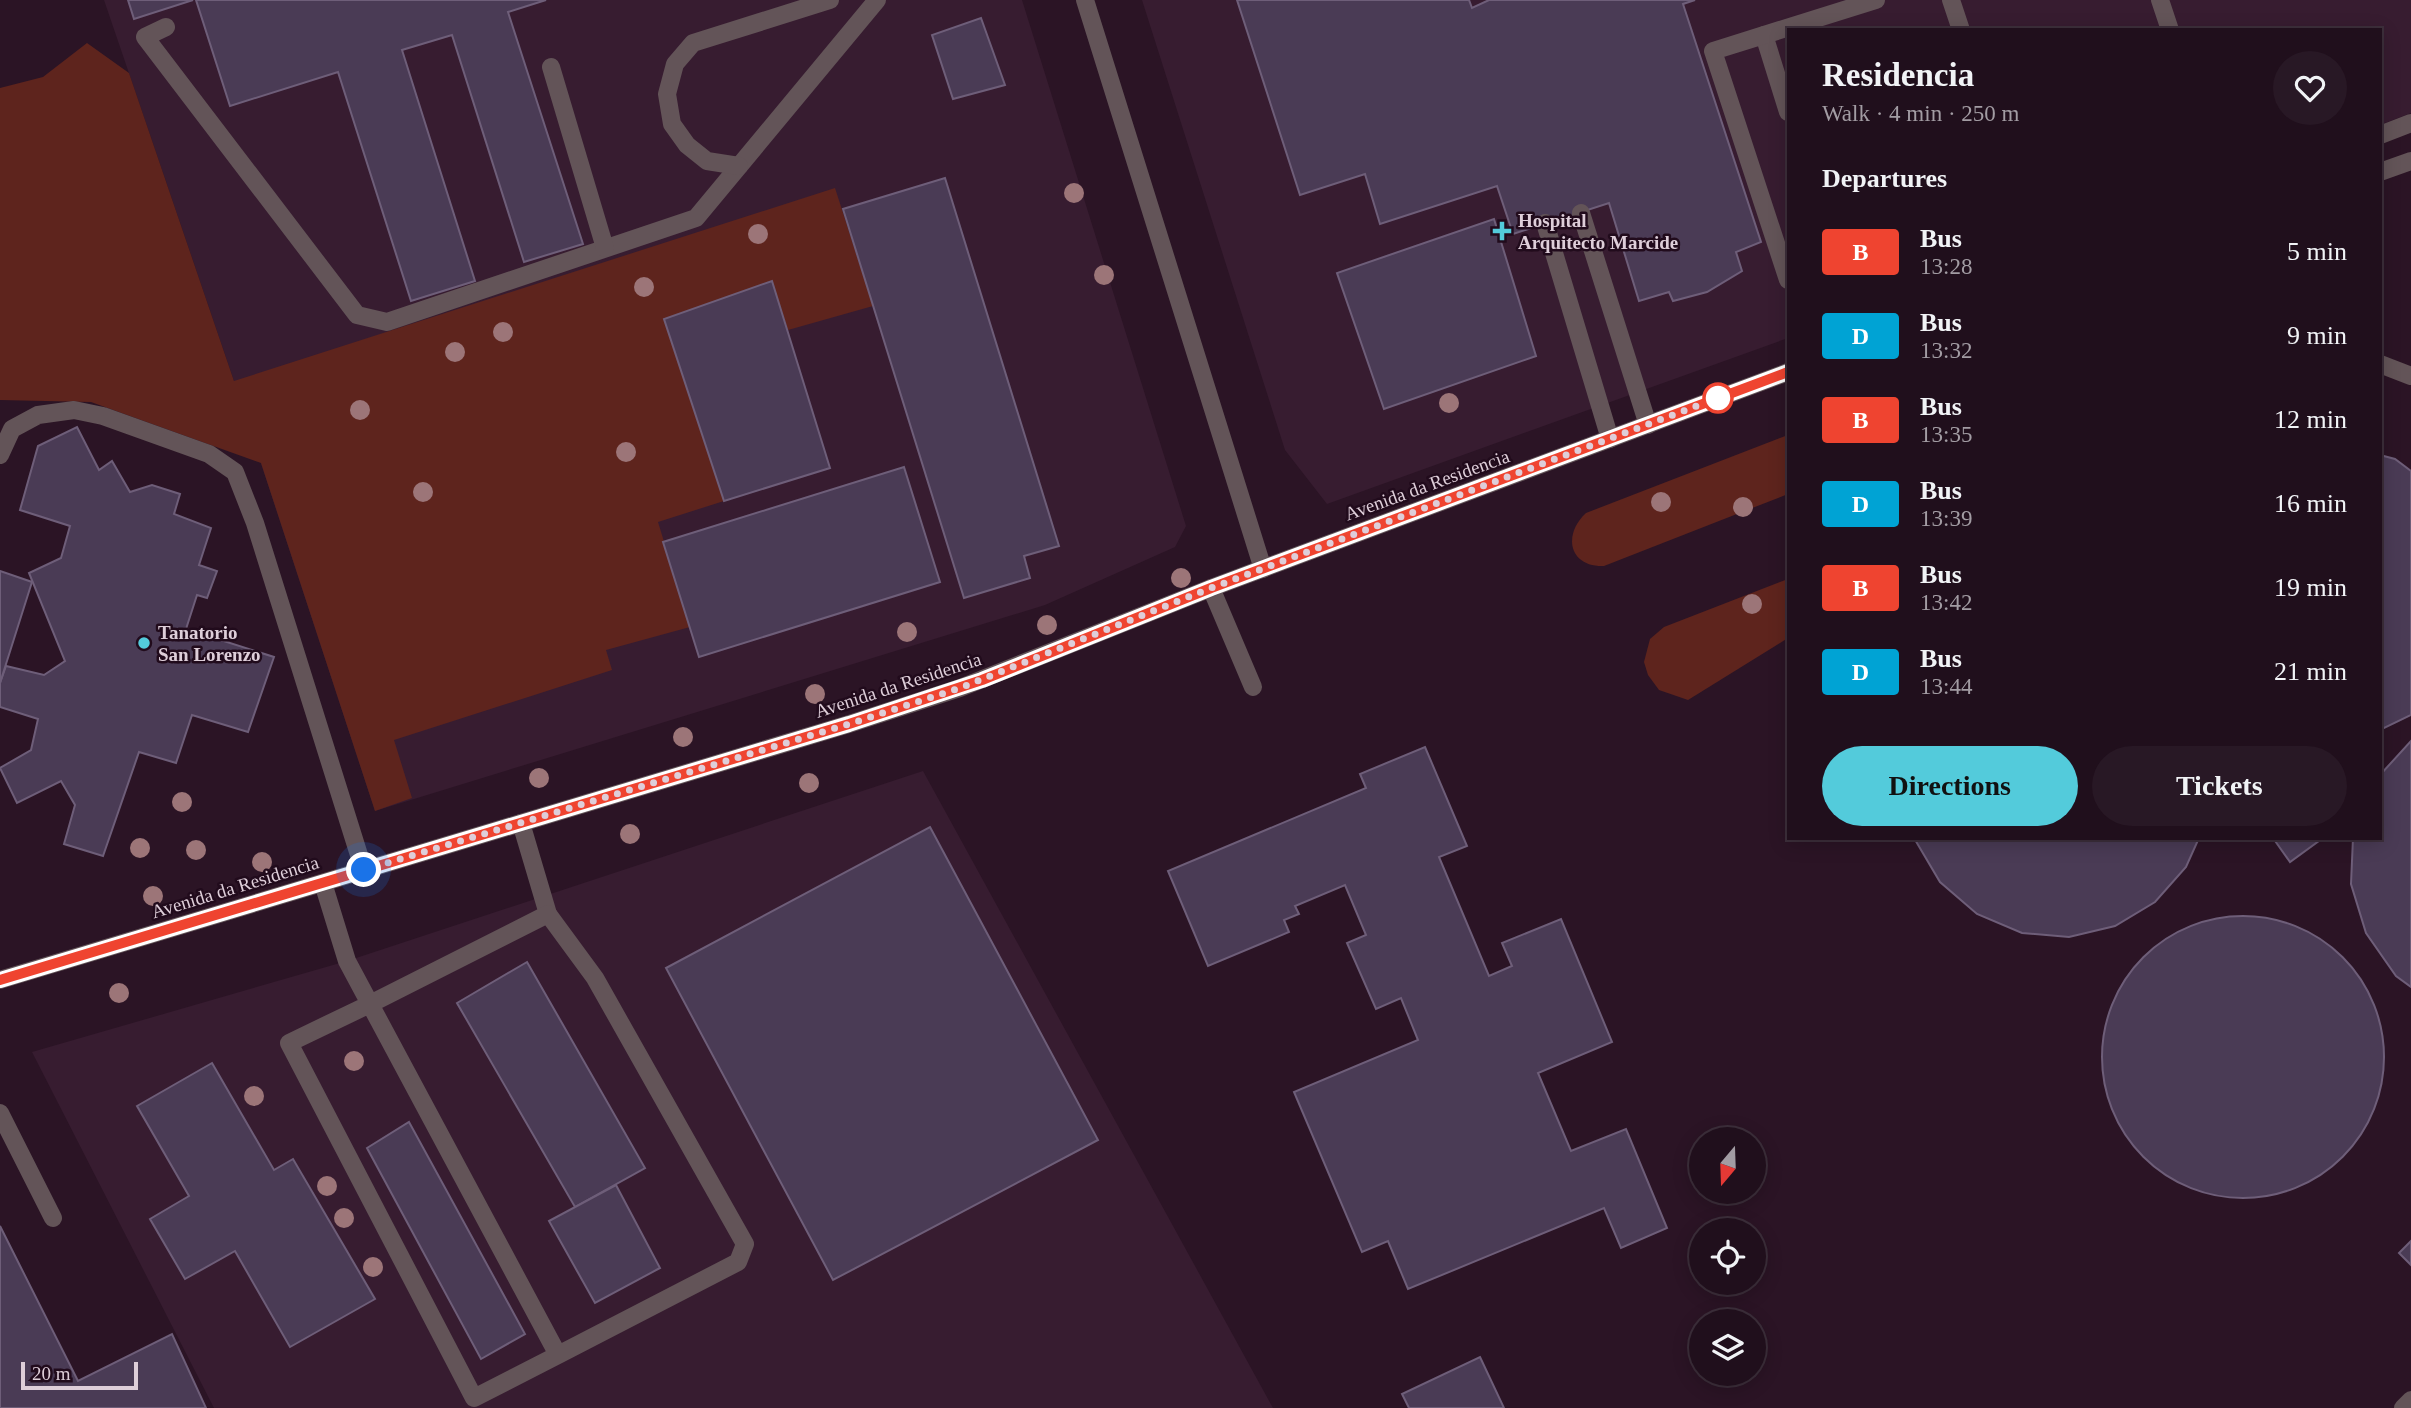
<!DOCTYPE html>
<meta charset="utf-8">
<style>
body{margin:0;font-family:"Times New Roman",serif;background:#281825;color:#f1f3f6;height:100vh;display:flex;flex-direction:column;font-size:26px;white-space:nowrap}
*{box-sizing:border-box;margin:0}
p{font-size:23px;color:#a29ca3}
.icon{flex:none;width:38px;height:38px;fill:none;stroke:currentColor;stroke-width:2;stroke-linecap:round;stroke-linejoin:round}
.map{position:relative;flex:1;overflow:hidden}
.panel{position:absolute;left:1787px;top:28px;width:595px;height:812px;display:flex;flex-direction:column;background:#200f1c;border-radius:0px;box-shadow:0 4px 18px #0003,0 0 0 2px #3d2f3b}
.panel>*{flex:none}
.badge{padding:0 14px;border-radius:5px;font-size:24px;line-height:46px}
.needle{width:46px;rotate:199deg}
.buttons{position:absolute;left:1689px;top:1127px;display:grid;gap:14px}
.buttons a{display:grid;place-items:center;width:77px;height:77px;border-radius:50%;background:#200f1c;box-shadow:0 4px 18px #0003,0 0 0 2px #3d2f3b;font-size:35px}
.scale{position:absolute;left:21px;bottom:18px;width:117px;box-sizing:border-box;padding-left:7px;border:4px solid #deced9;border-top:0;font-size:19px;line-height:24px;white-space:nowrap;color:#deced9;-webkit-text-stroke:5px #210b1c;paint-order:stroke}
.you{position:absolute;width:35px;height:35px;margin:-18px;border:5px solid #fff;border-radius:50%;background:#1a73e8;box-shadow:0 0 0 10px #1a73e833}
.map>.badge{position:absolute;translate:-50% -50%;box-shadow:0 0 0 4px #fff}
h2{padding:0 35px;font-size:26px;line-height:63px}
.round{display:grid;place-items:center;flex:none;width:74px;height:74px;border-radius:37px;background:#281825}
.summary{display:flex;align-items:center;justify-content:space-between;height:119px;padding:0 35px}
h1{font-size:33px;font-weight:800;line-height:52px}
.button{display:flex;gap:14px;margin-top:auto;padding:14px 35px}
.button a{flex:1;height:80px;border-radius:42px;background:#53cbdb;color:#111;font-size:28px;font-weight:800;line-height:80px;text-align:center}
.button a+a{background:#281825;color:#f1f3f6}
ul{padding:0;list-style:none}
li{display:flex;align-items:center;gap:21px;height:84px;padding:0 35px}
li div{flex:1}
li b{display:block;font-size:26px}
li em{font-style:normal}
li .badge{min-width:77px;font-weight:700;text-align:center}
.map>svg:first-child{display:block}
.built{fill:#371c30}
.green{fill:#5e241d}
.building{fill:#4a3b55;stroke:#6e5e79;stroke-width:2}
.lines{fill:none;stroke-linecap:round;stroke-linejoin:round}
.service{stroke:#635458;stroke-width:18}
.minor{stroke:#635458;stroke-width:18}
.tree{fill:#9c7578}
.line-casing{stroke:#fff;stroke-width:16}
.line{stroke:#ef4430;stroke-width:10}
.walk{stroke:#deced9;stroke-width:7;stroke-dasharray:0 12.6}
.poi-dot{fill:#53cbdb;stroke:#210b1c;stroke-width:2.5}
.stop-dot{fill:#fff;stroke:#ef4430;stroke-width:3.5}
.labels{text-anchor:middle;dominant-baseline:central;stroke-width:5;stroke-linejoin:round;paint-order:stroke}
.poi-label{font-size:19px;font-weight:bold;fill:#deced9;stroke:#210b1c;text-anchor:start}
.street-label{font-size:19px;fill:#deced9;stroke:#210b1c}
</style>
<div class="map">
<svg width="2411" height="1408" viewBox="0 0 2411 1408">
<rect width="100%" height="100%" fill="#2b1425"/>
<g class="built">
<polygon points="104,0 1022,0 1186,526 1175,547 1045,605 375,811 234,381"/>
<polygon points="1142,0 2411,0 2411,113 2380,125 2380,30 1788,30 1788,338 1327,504 1285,450"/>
<polygon points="923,771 1273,1408 214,1408 32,1052 347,961"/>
</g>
<g class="green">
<polygon points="87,43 129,73 234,381 835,188 873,306 788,330 772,281 665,319 724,501 658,522 690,627 606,650 612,670 394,740 412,798 375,811 261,463 91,402 0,400 0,88 43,77"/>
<path d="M1788,435V494L1604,566C1568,567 1563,534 1586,513Z"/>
<polygon points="1788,579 1788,638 1688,700 1659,690 1648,675 1644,662 1650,639 1664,627"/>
</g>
<g class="building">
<polygon points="128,0 193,0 134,19"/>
<polygon points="196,0 546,0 508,12 583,244 524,262 452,35 402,50 475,281 411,301 338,72 230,106"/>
<polygon points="1237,0 1469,0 1472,8 1489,0 1695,0 1683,4 1761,242 1736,252 1742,271 1707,292 1673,301 1669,292 1639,301 1609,203 1513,234 1497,186 1380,224 1365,174 1300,195"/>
<polygon points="981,18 1005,85 953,99 932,35"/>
<polygon points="945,178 1059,546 1024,556 1030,578 964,598 843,209"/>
<polygon points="1494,219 1536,356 1384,409 1337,273"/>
<polygon points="772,281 830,468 724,501 664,319"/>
<polygon points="77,427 99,470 112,461 130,492 152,485 180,494 174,514 211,528 199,565 217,571 207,598 197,595 186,629 274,657 248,732 192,715 176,763 139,752 103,856 64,844 75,805 61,781 17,803 0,768 31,750 38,719 0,707 0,683 6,666 44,675 65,661 29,573 61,558 70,526 20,510 38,446"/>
<polygon points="2380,455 2395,459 2411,471 2411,715 2380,730"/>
<polygon points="904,467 940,582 699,657 663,542"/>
<polygon points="0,571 32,582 0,683"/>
<polygon points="2411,741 2411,987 2396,976 2366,933 2351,884 2353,838 2380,838 2380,775"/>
<polygon points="1425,747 1467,846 1439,857 1489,976 1512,966 1502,943 1561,919 1612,1042 1538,1073 1571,1151 1626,1129 1667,1228 1621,1248 1604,1208 1408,1289 1388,1241 1362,1252 1294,1092 1418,1040 1401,998 1376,1009 1347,943 1366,935 1345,885 1295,906 1299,914 1284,920 1289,932 1208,966 1168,871 1366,788 1360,774"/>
<polygon points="930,827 1098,1140 833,1280 666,968"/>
<polygon points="1914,838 2199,838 2186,867 2155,902 2115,926 2069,937 2022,933 1977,914 1940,882"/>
<polygon points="2273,838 2323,838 2290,862"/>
<circle cx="2243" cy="1057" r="141"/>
<polygon points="527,962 645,1168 575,1207 457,1003"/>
<polygon points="212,1063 274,1170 293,1159 375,1299 290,1347 235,1251 185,1279 150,1219 189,1196 137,1106"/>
<polygon points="409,1122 525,1334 481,1359 367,1148"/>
<polygon points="616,1185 660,1268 595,1303 549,1221"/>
<polygon points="0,1226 78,1381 172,1334 206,1408 0,1408"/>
<polygon points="2411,1241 2411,1265 2399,1253"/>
<polygon points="1480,1357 1504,1408 1409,1408 1402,1394"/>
</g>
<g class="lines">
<g class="service">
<polyline points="1951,0 1961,30"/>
<polyline points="2160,0 2170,30"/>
<polyline points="166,27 145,37 357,315 387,322 696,218 877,0"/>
<polyline points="1764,35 1788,112"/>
<polyline points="551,67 605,248"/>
<polyline points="739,166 707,161 687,145 672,124 667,94 675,64 693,43 830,0"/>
<polyline points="1581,213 1648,425"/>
<polyline points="1545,223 1610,439"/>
<polyline points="1788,280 1713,51 1876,0"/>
<polyline points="0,455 12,429 38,415 74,410 103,416 209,454 235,472 255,523 364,871"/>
<polyline points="1211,588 1253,687"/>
<polyline points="521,823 548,914"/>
<polyline points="323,883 347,961 370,1004 289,1043 474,1398 558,1355 370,1004 548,914 595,978 745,1244 738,1262 558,1355"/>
<polyline points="0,1113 53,1218"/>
<polyline points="2403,1408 2411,1400"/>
</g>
<g class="minor">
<polyline points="1085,0 1263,569"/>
<polyline points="2380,135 2411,123"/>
<polyline points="2380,172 2411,161"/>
<polyline points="2380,364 2411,376"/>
<polyline points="0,980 849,724 960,688 1211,588 1788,372"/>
</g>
</g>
<g class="tree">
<circle cx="1074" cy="193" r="10"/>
<circle cx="758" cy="234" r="10"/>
<circle cx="1104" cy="275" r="10"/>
<circle cx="644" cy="287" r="10"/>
<circle cx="503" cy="332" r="10"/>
<circle cx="455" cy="352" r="10"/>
<circle cx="1449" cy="403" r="10"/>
<circle cx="360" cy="410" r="10"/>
<circle cx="626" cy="452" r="10"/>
<circle cx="423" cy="492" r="10"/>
<circle cx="1661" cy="502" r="10"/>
<circle cx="1743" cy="507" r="10"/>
<circle cx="1181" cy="578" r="10"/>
<circle cx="1752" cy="604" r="10"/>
<circle cx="1047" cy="625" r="10"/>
<circle cx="907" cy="632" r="10"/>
<circle cx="815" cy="694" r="10"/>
<circle cx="683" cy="737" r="10"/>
<circle cx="539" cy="778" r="10"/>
<circle cx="809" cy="783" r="10"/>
<circle cx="182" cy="802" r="10"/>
<circle cx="630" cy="834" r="10"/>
<circle cx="140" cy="848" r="10"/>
<circle cx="196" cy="850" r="10"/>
<circle cx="262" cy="862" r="10"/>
<circle cx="153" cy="896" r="10"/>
<circle cx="119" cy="993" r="10"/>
<circle cx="354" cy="1061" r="10"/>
<circle cx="254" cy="1096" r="10"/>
<circle cx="327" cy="1186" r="10"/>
<circle cx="344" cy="1218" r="10"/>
<circle cx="373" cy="1267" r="10"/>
</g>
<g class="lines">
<g class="line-casing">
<polyline id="line" points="0,980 849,724 982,680 1211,588 1788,372"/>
</g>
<use href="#line" class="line"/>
<polyline class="walk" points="364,870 849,724 960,688 1211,588 1718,398"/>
</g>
<g class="poi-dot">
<path d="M1498.5 220.5h7v7h7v7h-7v7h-7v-7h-7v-7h7z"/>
<circle cx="144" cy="643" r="7"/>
</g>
<circle class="stop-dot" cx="1718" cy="398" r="14"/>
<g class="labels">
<g class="poi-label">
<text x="1518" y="220">Hospital<tspan x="1518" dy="22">Arquitecto Marcide</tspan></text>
<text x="158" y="632">Tanatorio<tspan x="158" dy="22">San Lorenzo</tspan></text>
</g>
<g class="street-label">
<text transform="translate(1427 485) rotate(-20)">Avenida da Residencia</text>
<text transform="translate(898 685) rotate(-18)">Avenida da Residencia</text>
<text transform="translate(235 887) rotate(-17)">Avenida da Residencia</text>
</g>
</g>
</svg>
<div class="buttons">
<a><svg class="needle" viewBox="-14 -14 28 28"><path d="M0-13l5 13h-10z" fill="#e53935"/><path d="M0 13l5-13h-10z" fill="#a29ca3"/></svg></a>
<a><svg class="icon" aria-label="locate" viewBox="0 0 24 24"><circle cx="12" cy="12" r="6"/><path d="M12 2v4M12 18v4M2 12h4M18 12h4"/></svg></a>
<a><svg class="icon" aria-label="layers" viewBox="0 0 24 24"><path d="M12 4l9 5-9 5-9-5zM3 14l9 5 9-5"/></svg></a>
</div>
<div class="scale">20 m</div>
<div class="you" style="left:364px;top:870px"></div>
<section class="panel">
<div class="summary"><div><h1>Residencia</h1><p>Walk · 4 min · 250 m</p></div><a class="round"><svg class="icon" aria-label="heart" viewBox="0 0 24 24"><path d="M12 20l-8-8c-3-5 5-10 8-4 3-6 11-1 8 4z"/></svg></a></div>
<h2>Departures</h2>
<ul>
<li><span class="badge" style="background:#ef4430;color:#fff">B</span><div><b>Bus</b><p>13:28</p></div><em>5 min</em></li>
<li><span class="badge" style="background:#00a3d4;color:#fff">D</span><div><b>Bus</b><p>13:32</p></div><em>9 min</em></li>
<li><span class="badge" style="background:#ef4430;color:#fff">B</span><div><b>Bus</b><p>13:35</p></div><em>12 min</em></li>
<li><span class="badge" style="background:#00a3d4;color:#fff">D</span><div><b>Bus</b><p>13:39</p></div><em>16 min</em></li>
<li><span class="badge" style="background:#ef4430;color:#fff">B</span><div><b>Bus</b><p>13:42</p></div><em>19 min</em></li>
<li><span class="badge" style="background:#00a3d4;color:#fff">D</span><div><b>Bus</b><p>13:44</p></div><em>21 min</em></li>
</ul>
<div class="button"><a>Directions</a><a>Tickets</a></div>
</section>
</div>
